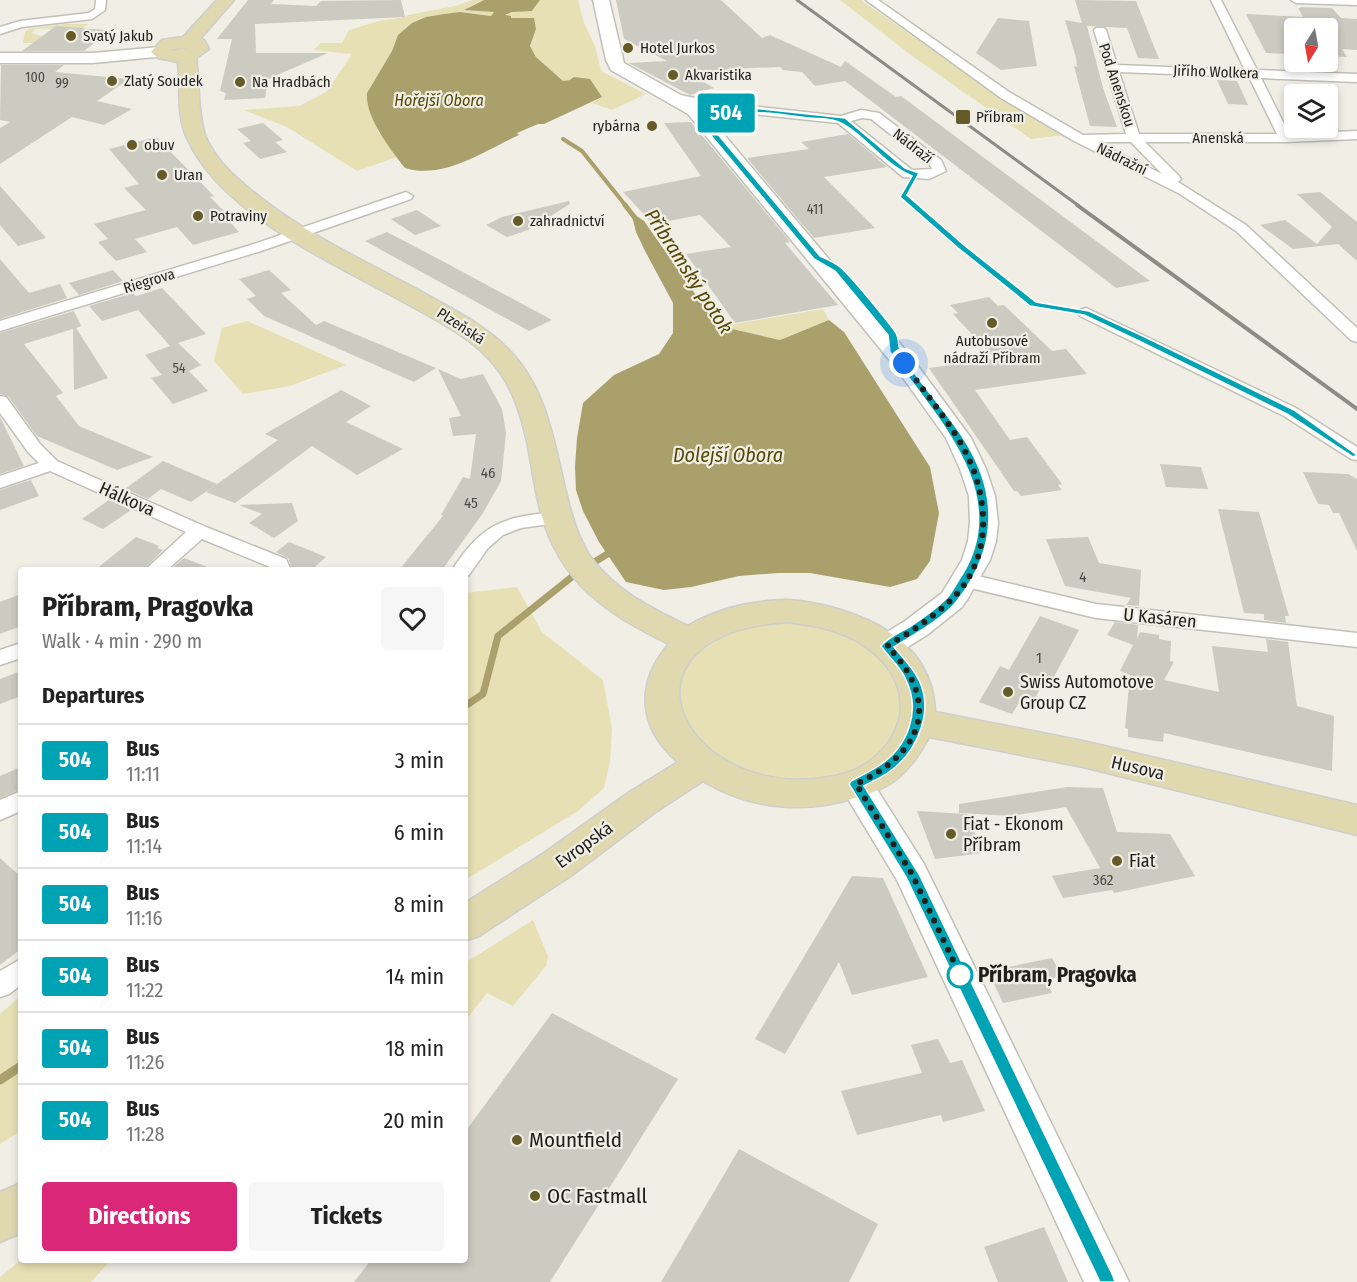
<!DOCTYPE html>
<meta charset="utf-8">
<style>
body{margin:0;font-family:"Fira Sans Condensed",sans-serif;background:#f6f6f6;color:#222;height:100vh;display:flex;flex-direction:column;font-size:22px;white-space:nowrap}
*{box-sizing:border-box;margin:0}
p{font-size:20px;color:#767676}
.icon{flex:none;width:33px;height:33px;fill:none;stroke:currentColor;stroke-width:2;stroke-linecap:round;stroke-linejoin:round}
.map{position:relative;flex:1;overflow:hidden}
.sheet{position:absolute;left:18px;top:567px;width:450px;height:696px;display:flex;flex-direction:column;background:#fff;border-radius:6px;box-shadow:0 3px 9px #0003}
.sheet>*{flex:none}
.badge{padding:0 12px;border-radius:4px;font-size:21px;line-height:39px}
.needle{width:39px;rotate:191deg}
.fabs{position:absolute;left:1284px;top:18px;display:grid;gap:12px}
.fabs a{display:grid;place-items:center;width:54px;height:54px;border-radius:6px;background:#fff;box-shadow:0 3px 9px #0003;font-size:30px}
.you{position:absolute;width:30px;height:30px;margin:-15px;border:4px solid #fff;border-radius:50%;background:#1a73e8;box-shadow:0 0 0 9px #1a73e833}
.map>.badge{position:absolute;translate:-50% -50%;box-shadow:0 0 0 3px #fff}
h2{padding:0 24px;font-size:22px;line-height:54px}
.round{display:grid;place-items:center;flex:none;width:63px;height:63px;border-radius:6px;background:#f6f6f6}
.head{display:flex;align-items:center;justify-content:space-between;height:102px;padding:0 24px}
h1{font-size:28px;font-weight:700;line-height:45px}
.cta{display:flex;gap:12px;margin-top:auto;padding:12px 24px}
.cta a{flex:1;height:69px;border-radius:6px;background:#db2777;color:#fff;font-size:24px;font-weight:700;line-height:69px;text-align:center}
.cta a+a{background:#f6f6f6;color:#222}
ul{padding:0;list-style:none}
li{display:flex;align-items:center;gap:18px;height:72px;padding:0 24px;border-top:2px solid #e0e0e0}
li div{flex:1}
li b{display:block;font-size:22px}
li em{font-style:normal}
li .badge{min-width:66px;font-weight:700;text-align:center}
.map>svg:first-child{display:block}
.green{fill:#e7e0b5}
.water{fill:#a9a06b}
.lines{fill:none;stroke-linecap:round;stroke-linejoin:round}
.stream-far3{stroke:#a9a06b;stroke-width:4}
.stream-far2{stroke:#a9a06b;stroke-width:5}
.stream-far1{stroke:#a9a06b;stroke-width:7}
.stream{stroke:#a9a06b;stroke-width:9}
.building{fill:#cccbc1}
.street-casing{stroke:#c1c0b7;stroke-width:3}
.secondary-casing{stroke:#c1c0b7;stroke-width:3}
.primary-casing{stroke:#cececd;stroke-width:3}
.street{fill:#fff;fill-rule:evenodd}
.secondary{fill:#fff;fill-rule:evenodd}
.primary{fill:#e0d9b0;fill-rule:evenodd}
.rail-far1{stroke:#8d8b85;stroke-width:3}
.rail{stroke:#8d8b85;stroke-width:4}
.line{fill:#00a3b4;stroke:#fff;stroke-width:1.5}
.walk{stroke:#1f1f1b;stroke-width:6;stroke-dasharray:0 10.8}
.poi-dot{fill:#645b28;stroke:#f0eee5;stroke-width:2}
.stop-dot{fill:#fff;stroke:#00a3b4;stroke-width:3}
.labels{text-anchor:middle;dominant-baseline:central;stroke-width:4.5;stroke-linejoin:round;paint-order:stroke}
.far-number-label{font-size:14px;fill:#4a4a44}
.far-poi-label{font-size:15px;fill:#1f1f1b;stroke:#f0eee5;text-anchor:start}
.far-street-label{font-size:15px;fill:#1f1f1b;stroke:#f0eee5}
.number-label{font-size:15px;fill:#4a4a44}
.far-water-label{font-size:16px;font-style:italic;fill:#544904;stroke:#f0eee5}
.street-label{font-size:18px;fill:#1f1f1b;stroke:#f0eee5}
.poi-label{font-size:18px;fill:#1f1f1b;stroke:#f0eee5;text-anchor:start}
.water-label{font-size:20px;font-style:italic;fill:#544904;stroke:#f0eee5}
.near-stop-label{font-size:21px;font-weight:bold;fill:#1f1f1b;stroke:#f0eee5;text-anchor:start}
.near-poi-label{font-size:21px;fill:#1f1f1b;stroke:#f0eee5;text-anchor:start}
</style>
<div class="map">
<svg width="1357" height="1282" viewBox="0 0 1357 1282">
<rect width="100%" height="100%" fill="#f0eee5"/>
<g class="green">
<polygon points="473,0 484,0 468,7 494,12 491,16 460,12 444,14 426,17 412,23 398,35 392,51 367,93 378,132 397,157 357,171 287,127 244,110 299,106 315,98 327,91 352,54 314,50 321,43 342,43 349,30 379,21 405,17 408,15 455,6"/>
<polygon points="540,0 578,0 584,23 595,46 601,71 646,94 612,110 592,103 602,97 570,80 563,81 536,57 530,46 536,29 504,15 506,13 534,9"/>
<polygon points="840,0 861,0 1001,98 1065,135 1031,139 915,58"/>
<polygon points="65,24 89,24 83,28 36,29 31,33 42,36 35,43 23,43 25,32 29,29"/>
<polygon points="823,309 829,320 780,340 732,329 714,321 734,324"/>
<polygon points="247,321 346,365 290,386 243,394 214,361 222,328"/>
<polygon points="517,587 542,632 603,680 612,729 610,761 604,788 578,811 465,880 465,593"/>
<polygon points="805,620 861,638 897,673 906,716 879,759 843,777 799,784 713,760 674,704 686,660 745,623"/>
<polygon points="533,920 548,956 546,966 513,1006 487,993 465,1021 465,963"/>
<polygon points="21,996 21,1131 0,1144 0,1014"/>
<polygon points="21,1260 111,1260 91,1282 0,1282 0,1277"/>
</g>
<g class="water">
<path d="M484,0H540L532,11L512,12L505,15L511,16V18H534L536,29L530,46L536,57L563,81L570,80L574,77L590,79L602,97L544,124H538L517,133L519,135C484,151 444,180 405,168C390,149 365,117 367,93L392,51L398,35L412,23L426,17L444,14L460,12L491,16L494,12L464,10Z"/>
<polygon points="631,212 644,221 714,321 732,329 780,340 829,320 844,332 930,467 939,513 930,561 917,579 890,587 810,573 778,573 739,576 691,587 664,590 626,582 599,542 583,511 576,490 575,467 577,438 583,403 614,375 659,354 673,333 673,303 645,251 636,232"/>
</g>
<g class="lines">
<polyline class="stream-far3" points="563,139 582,151 626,206"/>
<polyline class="stream-far2" points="625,205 635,218"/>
<g class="stream-far1">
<polyline points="588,566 609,553 612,548"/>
<polyline points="465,706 483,694 498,636 578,572"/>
</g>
<polyline class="stream" points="0,1080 21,1066"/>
</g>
<g class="building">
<polygon points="248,0 274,0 271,4 316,6 321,1 401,0 405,17 255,24 256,53 328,53 268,79 265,98 224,100 226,93 220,91 232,39 217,39"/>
<polygon points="616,0 721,0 762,38 770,35 841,67 845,61 896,97 901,96 1150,281 1116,288 845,81 815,86 802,72 783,70 780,67 727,69 730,74 702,81 714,88 690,95 629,63 667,61 624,39"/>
<polygon points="1075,0 1136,1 1159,59 1138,58 1127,28 1087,26 1103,88 1117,127 1090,126 1074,66 1077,67 1076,58 1065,20 1082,23"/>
<polygon points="1300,7 1332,8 1341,18 1357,19 1357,50 1342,49 1347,57 1328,56 1328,28 1294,28 1294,54 1266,53 1246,14 1303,17 1298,8 1301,8"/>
<polygon points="998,18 1029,21 1037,66 1001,70 976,53"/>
<polygon points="56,26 105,30 109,32 84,51 22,51"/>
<polygon points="1,65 64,65 55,72 129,79 97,101 132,109 104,125 72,117 0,164 0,128 10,122 0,120"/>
<polygon points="1217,80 1237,81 1248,105 1228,104"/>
<polygon points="691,122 790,242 785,243 838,305 735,323 686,254 731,247 700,215 653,224 623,192 701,176 664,123"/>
<polygon points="263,123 283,140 275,142 287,152 260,159 243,143 251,141 237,129"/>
<polygon points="848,134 887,167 824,177 875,228 814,238 747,158 809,149 801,142"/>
<polygon points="156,137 214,196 210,197 234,221 231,223 239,232 193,245 177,227 135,239 147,252 116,261 98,242 108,239 94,224 146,210 124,188 139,184 109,149"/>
<polygon points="0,186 32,222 46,238 18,246 0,225"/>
<polygon points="1320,192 1357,222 1357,261 1338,244 1293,249 1260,225 1285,220 1317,244 1332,227 1297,194"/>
<polygon points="569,201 570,204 528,230 507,237 486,225 502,217"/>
<polygon points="417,210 441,226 415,235 391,219"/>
<polygon points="387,232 448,264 552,320 529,331 365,241"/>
<polygon points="0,259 29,293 60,284 67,298 0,319"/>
<polygon points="113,270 123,281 79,295 69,283"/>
<polygon points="269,270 291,290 281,293 316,325 324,321 436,368 414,382 264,316 247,299 256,296 239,279"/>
<polygon points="162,288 206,334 178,343 201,365 189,371 208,391 173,404 151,378 162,375 145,355 170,346 138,310 102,321 89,306 133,293 136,296"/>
<polygon points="989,297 998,306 1004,305 1052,351 1066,349 1087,374 975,390 1010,440 1027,437 1062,484 1058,485 1062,490 1021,496 1017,491 1014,491 929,368 995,359 953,314 958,313 950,305"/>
<polygon points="74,311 81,326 76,328 108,378 74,390 73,329 24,344 63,393 56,396 79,426 153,457 117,470 37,436 8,396 0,394 0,333"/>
<polygon points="438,369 461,379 483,374 502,409 506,433 501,481 483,513 442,570 399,570 443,516 441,515 463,477 470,479 476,434 453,436 449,418 461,416"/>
<polygon points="341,390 371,406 346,422 403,449 357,475 312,446 235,503 206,492 278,440 265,434"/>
<polygon points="0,417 24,466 0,474"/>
<polygon points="163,461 217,484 191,502 161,489 148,499 125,489"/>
<polygon points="1160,464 1201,467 1208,489 1166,487"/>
<polygon points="1303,472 1348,474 1357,479 1357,551 1339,513 1333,513 1329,505 1318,504"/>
<polygon points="31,480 39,496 0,510 0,490"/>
<polygon points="109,500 131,510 103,529 82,519"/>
<polygon points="292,503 298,521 274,538 249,523 262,514 239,505"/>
<polygon points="1218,509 1259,512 1289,616 1285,616 1286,623 1264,620 1264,614 1244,613"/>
<polygon points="136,537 159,546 157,548 163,550 143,570 95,570"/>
<polygon points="1088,537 1099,563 1141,570 1139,606 1126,605 1131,598 1065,586 1046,539"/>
<polygon points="289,542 326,557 311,570 293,570 288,558 276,552"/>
<polygon points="184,558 210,568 209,570 170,570"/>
<polygon points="21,594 21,626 0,634 0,602"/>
<polygon points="1040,616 1079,630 1050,684 1044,682 1030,707 1019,703 1012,714 979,702 1000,666 1009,670"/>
<polygon points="1115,622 1138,625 1137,639 1140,632 1159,635 1159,639 1171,641 1170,661 1174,662 1164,680 1219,692 1212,646 1268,652 1266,639 1288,642 1297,706 1334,716 1332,771 1164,733 1163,742 1128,737 1128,729 1125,728 1130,675 1120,671 1133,645 1107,635"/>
<polygon points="21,671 21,696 0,704 0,679"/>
<polygon points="21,767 21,789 0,798 0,776"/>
<polygon points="1067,787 1103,788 1117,832 1170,834 1195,876 1114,893 1112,890 1063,898 1052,876 1100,868 1066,807 1012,816 959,813 959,804"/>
<polygon points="917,811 967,814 983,853 935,859"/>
<polygon points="0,858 21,877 21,949 0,965"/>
<polygon points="852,876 883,878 928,977 852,995 839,962 785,1054 755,1039"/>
<polygon points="1052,958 1062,976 1046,980 1052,993 1003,1003 988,971"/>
<polygon points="552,1013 678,1079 550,1282 354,1282 371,1260 465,1260 465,1132"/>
<polygon points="938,1039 950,1063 962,1060 985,1111 943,1122 941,1115 857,1135 841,1091 922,1073 911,1045"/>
<polygon points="739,1149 878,1224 849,1282 661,1282"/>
<polygon points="1044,1227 1068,1282 998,1282 984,1247"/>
</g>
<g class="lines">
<g class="street-casing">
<g id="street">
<polygon points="96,0 106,0 105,10 92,19 22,27 0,34 0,27 20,21 89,13 95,9"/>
<path d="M866,0H878L1009,92L1083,135L1126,134L1094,30L1096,28H1104L1106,30L1117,65L1245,70L1211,0H1221L1257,70L1357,74V82L1261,78L1289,134L1357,131V139L1285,142H1145L1179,176L1181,179L1178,182L1246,225L1357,328V342L1351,340L1236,231L1180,194L1074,141L1001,98ZM1119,72L1249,77L1277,134H1139ZM1097,142H1131L1162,174Z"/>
<polygon points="1291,0 1357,0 1357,5 1296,3"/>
<path d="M675,94L715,102L841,116L861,110L879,113L941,160L946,171L929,179L903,177L838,123L715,110L671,101L669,98ZM862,118L871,119L930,165L932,169L912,170L851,121Z"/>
<polygon points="406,192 413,196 411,199 261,251 0,331 0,321 251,245"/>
<polygon points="1086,308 1296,408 1357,447 1357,460 1351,459 1284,416 1080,316 1078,313 1080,310"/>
<polygon points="0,396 6,397 40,444 57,461 206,527 286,559 291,570 271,570 270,567 202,539 167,570 145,570 186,532 50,471 0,488 0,476 39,463 28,452 0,413"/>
<path d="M557,512L564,514L567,518L564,522L521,528L503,535L488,548L469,575L465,576V570H452C483,523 502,517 557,512Z"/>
<polygon points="965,573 1096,604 1357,633 1357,647 1096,618 958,585 955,580 958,575"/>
<polygon points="21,643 21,658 0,665 0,650"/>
<polygon points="21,791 21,811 0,820 0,800"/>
<polygon points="21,959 21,985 9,994 0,997 0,971"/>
</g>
</g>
<g class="secondary-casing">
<g id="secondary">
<polygon points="593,0 609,0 624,63 700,106 912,358 971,438 986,469 995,496 998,523 996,541 990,560 967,600 962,607 927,635 898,653 887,656 876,653 872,646 876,639 905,621 942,593 962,560 968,541 970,523 969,496 960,469 946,438 896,368 688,114 611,70 606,60"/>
<polygon points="160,47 166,48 168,52 166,56 93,63 0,63 0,53 93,53"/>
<polygon points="856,771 868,775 924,864 1129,1282 1084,1282 897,880 839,784 844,775"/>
</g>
</g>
<g class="primary-casing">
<g id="primary">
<path d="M217,0H234L200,39L204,40L209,49L196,58C200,83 197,110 205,135C213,155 228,171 244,184C298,232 368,262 431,297C458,312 487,327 509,350C548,390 554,444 567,496C572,517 579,541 592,559C616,591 652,609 688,626C716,609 751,601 785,600C801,600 819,604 834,608C887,623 933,653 935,712L1083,741L1357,805V835L1083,767L929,737C921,752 913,765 899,777C888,787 873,793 858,797C806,814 751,810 703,781L654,813L572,875L479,936L465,941V903L544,853L628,793L678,762C638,728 635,683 669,644C606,613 561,584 541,513C535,491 532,468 528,446C521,413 511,381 487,357C468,337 443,324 420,311C347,269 222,218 187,138C176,115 181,87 178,62L158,58L151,52L162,40L183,37ZM189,48L171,51L173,49ZM787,622C820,626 850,632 875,654C926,698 895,764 835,776C683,806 600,635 787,622Z"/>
<polygon points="21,1183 21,1233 0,1242 0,1192"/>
</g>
</g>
<use href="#street" class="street"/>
<use href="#secondary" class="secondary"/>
<use href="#primary" class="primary"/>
<polyline class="rail-far1" points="797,0 1079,206"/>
<polyline class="rail" points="1077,205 1357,409"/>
</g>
<path class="line" d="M753,108L845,118L905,168L919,173L907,195L964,245L1036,302L1089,311L1145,337L1294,410L1357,455L1353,457L1287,414L1139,341L1084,315L1030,306L958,248L900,197L912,176C883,164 866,136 841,123C833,118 818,119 809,118C788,116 722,103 710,125L820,256C826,259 834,262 840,267C849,274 889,322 896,333C900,340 897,348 902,355C920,383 943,408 962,436C999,492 998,548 957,601C943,619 913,635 894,647C901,655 909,664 915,673C937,706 919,751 889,772C881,778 872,781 864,786L919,874L1113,1276L1115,1282H1100L906,877L849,784L851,781C861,776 871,771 880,765C908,746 921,711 906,680C901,667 889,658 881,646C888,637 901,632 911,626C923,618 937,608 947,598C953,591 957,582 962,575C1013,493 935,416 890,352L888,335L835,271L814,259L703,126C712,108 736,110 753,108Z"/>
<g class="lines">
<path class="walk" d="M904,363C921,388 941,411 957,437C989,487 997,557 950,601C931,619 909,633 887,646C942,702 923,753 856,784L912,874L963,981L960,975"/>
</g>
<g class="poi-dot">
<circle cx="71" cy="36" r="6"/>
<circle cx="628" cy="48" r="6"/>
<circle cx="673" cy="75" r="6"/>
<circle cx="112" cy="81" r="6"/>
<circle cx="240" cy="82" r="6"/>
<rect x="955" y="109" width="16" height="16" rx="3"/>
<circle cx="652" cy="126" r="6"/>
<circle cx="132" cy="145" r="6"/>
<circle cx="162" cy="175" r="6"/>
<circle cx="198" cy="216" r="6"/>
<circle cx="518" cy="221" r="6"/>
<circle cx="992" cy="323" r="6"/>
<circle cx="1008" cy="692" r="6"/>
<circle cx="951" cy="834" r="6"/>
<circle cx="1117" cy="861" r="6"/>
<circle cx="517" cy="1140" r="6"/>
<circle cx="535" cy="1196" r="6"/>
</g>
<circle class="stop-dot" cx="960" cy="975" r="12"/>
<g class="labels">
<g class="far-number-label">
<text x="35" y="77">100</text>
<text x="62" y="83">99</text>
<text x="815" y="209">411</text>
<text x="179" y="368">54</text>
</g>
<g class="far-poi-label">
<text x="83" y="36">Svatý Jakub</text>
<text x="640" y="48">Hotel Jurkos</text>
<text x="685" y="75">Akvaristika</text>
<text x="124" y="81">Zlatý Soudek</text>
<text x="252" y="82">Na Hradbách</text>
<text x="976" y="117">Příbram</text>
<text x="640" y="126" text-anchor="end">rybárna</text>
<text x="144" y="145">obuv</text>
<text x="174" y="175">Uran</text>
<text x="210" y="216">Potraviny</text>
<text x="530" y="221">zahradnictví</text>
<text x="992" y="341" text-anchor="middle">Autobusové<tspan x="992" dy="17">nádraží Příbram</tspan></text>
</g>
<g class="far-street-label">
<text transform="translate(1216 72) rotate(2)">Jiřího Wolkera</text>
<text transform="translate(1117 85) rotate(72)">Pod Anenskou</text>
<text x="1218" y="138">Anenská</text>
<text transform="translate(913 146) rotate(38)">Nádraží</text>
<text transform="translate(1122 159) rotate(26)">Nádražní</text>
<text transform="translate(149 281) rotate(-17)">Riegrova</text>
<text transform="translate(461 326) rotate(33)">Plzeňská</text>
</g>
<g class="number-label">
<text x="488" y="473">46</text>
<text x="471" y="503">45</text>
<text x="1083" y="577">4</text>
<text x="1039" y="658">1</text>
<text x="1103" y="880">362</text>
</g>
<g class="far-water-label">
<text x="439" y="100">Hořejší Obora</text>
</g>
<g class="street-label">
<text transform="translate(127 499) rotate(24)">Hálkova</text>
<text transform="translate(1160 618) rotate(6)">U Kasáren</text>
<text transform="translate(1138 768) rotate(13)">Husova</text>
<text transform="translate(584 845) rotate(-36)">Evropská</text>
</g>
<g class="poi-label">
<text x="1020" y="682">Swiss Automotove<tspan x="1020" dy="21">Group CZ</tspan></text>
<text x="963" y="824">Fiat - Ekonom<tspan x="963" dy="21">Příbram</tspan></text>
<text x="1129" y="861">Fiat</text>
</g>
<g class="water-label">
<text transform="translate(689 271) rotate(57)">Příbramský potok</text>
<text x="728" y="455">Dolejší Obora</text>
</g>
<g class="near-stop-label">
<text x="978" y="975">Příbram, Pragovka</text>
</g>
<g class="near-poi-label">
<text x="529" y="1140">Mountfield</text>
<text x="547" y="1196">OC Fastmall</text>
</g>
</g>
</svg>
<div class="fabs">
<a><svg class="needle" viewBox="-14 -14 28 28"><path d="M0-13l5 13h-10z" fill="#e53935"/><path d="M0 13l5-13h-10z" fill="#767676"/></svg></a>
<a><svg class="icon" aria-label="layers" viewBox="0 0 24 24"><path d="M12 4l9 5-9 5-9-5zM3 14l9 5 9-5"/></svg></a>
</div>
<div class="you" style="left:904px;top:363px"></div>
<b class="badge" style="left:726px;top:113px;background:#00a3b4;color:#fff">504</b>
<section class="sheet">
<div class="head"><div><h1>Příbram, Pragovka</h1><p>Walk · 4 min · 290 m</p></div><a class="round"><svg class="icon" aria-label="heart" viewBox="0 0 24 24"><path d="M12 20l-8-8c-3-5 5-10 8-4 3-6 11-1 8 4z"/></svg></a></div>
<h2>Departures</h2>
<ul>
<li><span class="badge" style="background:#00a3b4;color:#fff">504</span><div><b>Bus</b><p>11:11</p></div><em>3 min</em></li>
<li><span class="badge" style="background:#00a3b4;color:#fff">504</span><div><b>Bus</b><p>11:14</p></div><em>6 min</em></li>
<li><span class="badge" style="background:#00a3b4;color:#fff">504</span><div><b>Bus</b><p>11:16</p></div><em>8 min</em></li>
<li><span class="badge" style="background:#00a3b4;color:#fff">504</span><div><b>Bus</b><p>11:22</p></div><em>14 min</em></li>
<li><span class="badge" style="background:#00a3b4;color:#fff">504</span><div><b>Bus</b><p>11:26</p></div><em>18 min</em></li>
<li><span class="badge" style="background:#00a3b4;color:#fff">504</span><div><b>Bus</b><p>11:28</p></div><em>20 min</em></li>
</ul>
<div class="cta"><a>Directions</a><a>Tickets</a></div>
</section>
</div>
